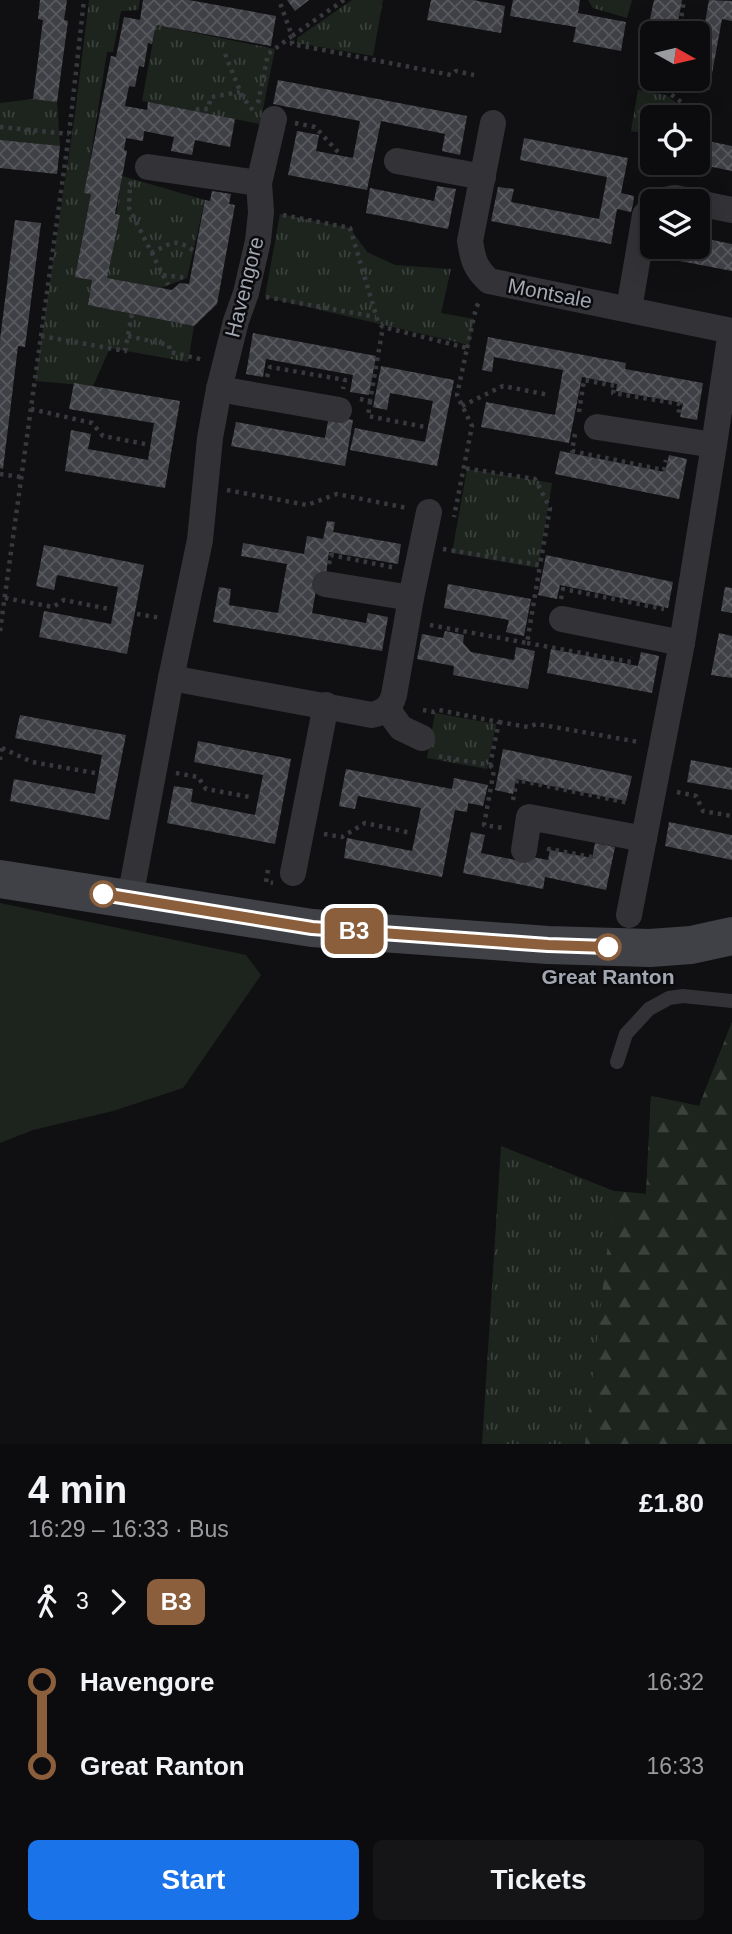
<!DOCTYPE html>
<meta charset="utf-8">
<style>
body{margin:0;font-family:Arial,sans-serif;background:#151517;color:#f1f3f6;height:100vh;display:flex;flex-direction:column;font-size:26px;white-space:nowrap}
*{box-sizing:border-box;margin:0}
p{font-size:23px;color:#9a9b9e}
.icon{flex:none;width:38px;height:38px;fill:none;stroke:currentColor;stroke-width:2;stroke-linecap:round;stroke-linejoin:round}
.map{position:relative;height:1444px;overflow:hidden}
.side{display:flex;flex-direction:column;background:#0c0c0e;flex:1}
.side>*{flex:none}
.badge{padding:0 14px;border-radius:10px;font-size:24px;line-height:46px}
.needle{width:46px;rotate:98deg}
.fabs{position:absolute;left:640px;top:21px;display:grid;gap:14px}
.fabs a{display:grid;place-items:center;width:70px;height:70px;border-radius:10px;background:#0c0c0e;box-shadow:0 7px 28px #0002,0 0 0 2px #2c2c2e;font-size:35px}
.map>.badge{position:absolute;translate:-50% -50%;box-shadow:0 0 0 4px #fff}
.legs{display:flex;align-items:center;gap:10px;height:77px;padding:0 28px;font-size:23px}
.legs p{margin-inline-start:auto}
.head{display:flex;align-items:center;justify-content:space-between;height:119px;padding:0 28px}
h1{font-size:38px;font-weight:700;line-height:52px}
.cta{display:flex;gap:14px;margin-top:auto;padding:14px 28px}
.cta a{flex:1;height:80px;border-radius:10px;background:#1a73e8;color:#fff;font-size:28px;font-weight:700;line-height:80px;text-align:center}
.cta a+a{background:#151517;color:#f1f3f6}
ul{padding:0 28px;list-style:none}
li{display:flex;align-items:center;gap:24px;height:84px;font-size:26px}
li i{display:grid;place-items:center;width:10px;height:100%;margin:0 9px;background:currentColor}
li i::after{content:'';width:18px;height:18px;margin:-9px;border:5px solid;border-radius:50%;background:#0c0c0e}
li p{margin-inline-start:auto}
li:first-child i{background:linear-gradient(#0000 50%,currentColor 0)}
li:last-child i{background:linear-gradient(currentColor 50%,#0000 0)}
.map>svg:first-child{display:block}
.grass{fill:url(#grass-tufts)}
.forest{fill:url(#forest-firs)}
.park{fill:#1d241e}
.building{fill:url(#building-cross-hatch)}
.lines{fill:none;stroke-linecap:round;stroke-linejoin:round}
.path{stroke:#38393e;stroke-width:4.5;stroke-dasharray:3.5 5;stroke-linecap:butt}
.lane{stroke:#323237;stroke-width:14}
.street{stroke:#323237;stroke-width:26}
.secondary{stroke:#404147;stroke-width:38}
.line-1-casing{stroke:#fff;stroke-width:16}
.line-1{stroke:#8b5e3c;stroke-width:10}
.stop-1-dot{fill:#fff;stroke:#8b5e3c;stroke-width:3.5}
.labels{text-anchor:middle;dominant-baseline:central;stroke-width:5;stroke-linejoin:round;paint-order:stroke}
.street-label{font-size:21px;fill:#a2a7b2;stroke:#0b0b0d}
.stop-label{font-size:21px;font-weight:bold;fill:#a2a7b2;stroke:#0b0b0d}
</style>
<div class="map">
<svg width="732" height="1444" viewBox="0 0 732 1444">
<defs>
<pattern id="grass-tufts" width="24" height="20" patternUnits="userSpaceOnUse" patternTransform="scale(1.75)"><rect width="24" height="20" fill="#1d241e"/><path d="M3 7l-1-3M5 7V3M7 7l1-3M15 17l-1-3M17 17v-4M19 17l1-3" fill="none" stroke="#3b413c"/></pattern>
<pattern id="forest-firs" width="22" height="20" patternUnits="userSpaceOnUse" patternTransform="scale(1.75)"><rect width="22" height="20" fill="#1d241e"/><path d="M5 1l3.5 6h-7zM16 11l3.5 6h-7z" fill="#3b413c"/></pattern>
<pattern id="building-cross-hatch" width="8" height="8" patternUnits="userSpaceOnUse" patternTransform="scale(1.75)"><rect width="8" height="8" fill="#3f4045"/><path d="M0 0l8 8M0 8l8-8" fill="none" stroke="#58595d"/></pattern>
</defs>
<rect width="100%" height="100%" fill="#101012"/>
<g class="grass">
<polygon points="89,0 140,0 138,10 121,11 113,52 107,52 85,192 91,194 75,276 92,280 88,305 194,326 188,362 110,348 93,386 35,381 75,114"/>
<polygon points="352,0 383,0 373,56 297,43 297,38"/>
<polygon points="588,0 632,0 627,18 593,8"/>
<polygon points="156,25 275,49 260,124 142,101"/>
<polygon points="638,90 666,95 681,106 679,117 653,117 653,135 631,131"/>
<polygon points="33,99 57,102 60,146 0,144 0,103"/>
<polygon points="122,176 205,200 187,278 161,288 107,278"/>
<polygon points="280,214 350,228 367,252 395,265 451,269 441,313 474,319 469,345 265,297"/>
<polygon points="467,469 552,483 538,568 452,553"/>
<polygon points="435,713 496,724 487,769 427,758"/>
<polygon points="732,1022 732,1444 482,1444 501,1146 614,1191 646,1194 651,1096 699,1106"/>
</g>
<polygon class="forest" points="732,1022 732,1444 585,1444 614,1191 646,1194 651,1096 699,1106"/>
<polygon class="park" points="0,903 246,955 261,975 183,1088 113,1111 33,1130 0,1143"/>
<g class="building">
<polygon points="40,0 67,0 64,20 68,21 57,102 33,99 43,20 38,19"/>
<polygon points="143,0 189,0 276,16 271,46 156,25 152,44 148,43 144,67 139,66 135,87 129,86 125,106 147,110 148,102 235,119 230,147 195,140 192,155 171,151 174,137 144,131 143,141 126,138 124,150 127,151 115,214 120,215 107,278 172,290 180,283 189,284 205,200 210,201 212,191 231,194 229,204 235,205 217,304 194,326 88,305 92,280 75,277 91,194 84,193 111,56 116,57 124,17 140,20"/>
<polygon points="287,0 309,0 295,11"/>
<polygon points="431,0 473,0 505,6 501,33 427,20"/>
<polygon points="513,0 580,0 578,13 626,22 621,51 573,42 576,27 510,16"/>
<polygon points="654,0 682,0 676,33 648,28"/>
<polygon points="709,0 732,1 732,21 722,19 709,90 694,87 695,79 698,79 698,62"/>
<polygon points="278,80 467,116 460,155 442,151 445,134 381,121 367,190 288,175 297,131 319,135 316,151 353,158 360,121 273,104"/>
<polygon points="524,138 628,158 621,193 634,196 633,204 631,212 617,209 611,244 491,221 498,187 514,189 511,202 599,219 607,177 520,160"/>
<polygon points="698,139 732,146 732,171 698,164"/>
<polygon points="0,140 60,146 57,174 0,168"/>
<polygon points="678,163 696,163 693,176 676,173"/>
<polygon points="437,186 456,189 448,229 366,213 370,188 434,201"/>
<polygon points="15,220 41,223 25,347 18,346 3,469 0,468 0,340"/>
<polygon points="698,237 732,244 732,271 659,257 661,247 698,247"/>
<polygon points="253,333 376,356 369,395 350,392 353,375 266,359 263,377 246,374"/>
<polygon points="488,337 626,363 625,369 703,383 697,420 680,417 683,403 616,391 617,384 582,377 569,443 481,427 486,402 555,415 563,370 494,357 492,372 482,370"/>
<polygon points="381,366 454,380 437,466 350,450 355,428 425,442 433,401 390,393 387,410 373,407"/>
<polygon points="74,383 180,401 165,488 65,471 71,430 91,434 88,449 148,460 154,423 69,409"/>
<polygon points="329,416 353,420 345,466 231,446 236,422 325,438"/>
<polygon points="560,451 665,472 669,455 687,459 679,499 555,474"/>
<polygon points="327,521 335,522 333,532 401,544 398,564 329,552 326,574 319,573 312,613 366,623 368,613 388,617 382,651 213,622 219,587 231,589 229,605 278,613 287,564 241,556 243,543 304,554 307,536 323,539"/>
<polygon points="44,545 144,565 127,654 39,637 44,611 111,624 118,587 57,575 54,590 36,586"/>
<polygon points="546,555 673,582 668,608 560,585 557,599 538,595"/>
<polygon points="448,584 531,599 524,636 506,632 509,620 444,608"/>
<polygon points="725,587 732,588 732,613 721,611"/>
<polygon points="445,631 464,635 463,643 471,652 514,660 516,647 535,651 528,689 453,675 454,666 417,659 422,634 443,638"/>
<polygon points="719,633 732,636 732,678 711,675"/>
<polygon points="551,649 638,666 641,652 659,656 652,693 547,673"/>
<polygon points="20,715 126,735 109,820 10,801 14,779 95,794 102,755 15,738"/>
<polygon points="198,741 291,759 275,844 167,823 174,786 193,789 191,802 255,815 263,775 194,762"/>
<polygon points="503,749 632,776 626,801 516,779 513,794 495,790"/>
<polygon points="691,760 732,768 732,790 687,782"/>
<polygon points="346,769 452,789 454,778 488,785 483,806 468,803 467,812 455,810 442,877 344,858 347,838 412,851 421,808 358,796 355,809 339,806"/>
<polygon points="669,822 732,835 732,860 665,846"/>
<polygon points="471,832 485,835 481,853 515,860 516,854 548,860 550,850 592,858 595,843 615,847 606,890 545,877 543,889 463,873"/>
</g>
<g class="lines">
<g class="path">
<polyline points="344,0 292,36 292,44 451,75 456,71 474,75"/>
<polyline points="679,33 684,0"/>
<polyline points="225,54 242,96 254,112"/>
<polyline points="671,79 669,93 684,104 682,117"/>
<polyline points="258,103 268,54 292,36 279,0"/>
<polyline points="197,111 198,109 208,109 211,97 240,92"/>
<polyline points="295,123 315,127 338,152"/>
<polyline points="0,127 69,134"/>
<polyline points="668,163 669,176"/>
<polyline points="132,182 130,184 129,208 168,285"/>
<polyline points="283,215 350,228 378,322 383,327 467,348 457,395 472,426 454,517"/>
<path d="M151,253C171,244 173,237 193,250"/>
<polyline points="163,275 187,278"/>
<polyline points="266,297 376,317"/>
<polyline points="41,336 125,351 132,314"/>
<polyline points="128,336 169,345 170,352 204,360"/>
<polyline points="467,348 476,308 479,302"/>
<polyline points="267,377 270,367 345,380 343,389"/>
<polyline points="360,399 370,401 383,327"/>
<polyline points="370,401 368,416 425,427"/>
<polyline points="462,406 503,386 549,395"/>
<polyline points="31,409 92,423 103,436 145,444"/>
<polyline points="579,412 584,380 615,386 613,393 680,404 678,416"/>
<polyline points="575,434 572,451 664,470 666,460"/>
<polyline points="0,474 21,477"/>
<polyline points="227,490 307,505 337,494 407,508"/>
<polyline points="443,549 540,565 550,508 535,479 463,468"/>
<polyline points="329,564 331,555 396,568"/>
<polyline points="5,598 53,607 64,600 109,609"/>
<polyline points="561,599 563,589 664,609"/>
<polyline points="137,614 161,618"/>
<polyline points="430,625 527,643 540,565"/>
<polyline points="0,631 69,134 84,0"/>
<polyline points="527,643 631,662 632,657"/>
<polyline points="423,710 434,712 439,710 499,722 490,765 437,756"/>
<polyline points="499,722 528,727 537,724 639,742"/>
<polyline points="2,748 32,762 95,773"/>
<polyline points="0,760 1,748"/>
<polyline points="490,765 494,770 484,825 503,828"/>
<polyline points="176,773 198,777 206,789 250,797"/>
<polyline points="677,792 696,796 703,811 732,816"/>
<polyline points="513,800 517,780 629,803"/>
<polyline points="324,834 342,837 365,823 411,833"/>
<polyline points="549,851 549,849 592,857 593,853"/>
<polyline points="268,870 266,882 273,883"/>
</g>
<polyline class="lane" points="617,1062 626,1034 649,1009 669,998 683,996 732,1001"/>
<g class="street">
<path d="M493,123L470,241C473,260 475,268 489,281L732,331"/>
<polyline points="397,161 483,177"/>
<polyline points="148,167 259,183"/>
<polyline points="660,201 675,198 689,201"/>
<polyline points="698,203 732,210"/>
<polyline points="629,309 645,215 653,207"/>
<polyline points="219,389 339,410"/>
<polyline points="597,427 714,445"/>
<polyline points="325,584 411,598"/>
<polyline points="562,619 682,643"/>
<path d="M171,678L372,715C384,712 391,707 394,695L411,598L429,512"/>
<polyline points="387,709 401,728 422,738"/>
<polyline points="524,850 529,817 644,839"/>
<polyline points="293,873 326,705"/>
<polyline points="130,898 171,678 200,540 210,438 219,389 236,321 246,293 258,241 261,212 259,183 274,119"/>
<polyline points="629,915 682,643 714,445 731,331"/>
</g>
<polyline class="secondary" points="0,879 312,928 548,945 650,948 691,945 732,936"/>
</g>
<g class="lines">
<g class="line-1-casing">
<polyline id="line-1" points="103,894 312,928 548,945 608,947"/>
</g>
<use href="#line-1" class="line-1"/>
</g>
<g class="stop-1-dot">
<circle cx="103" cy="894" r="12"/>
<circle cx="608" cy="947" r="12"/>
</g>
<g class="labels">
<g class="street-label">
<text transform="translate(244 287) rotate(-76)">Havengore</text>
<text transform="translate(550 293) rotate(11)">Montsale</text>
</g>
<g class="stop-label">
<text x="608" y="976">Great Ranton</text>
</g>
</g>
</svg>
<div class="fabs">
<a><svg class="needle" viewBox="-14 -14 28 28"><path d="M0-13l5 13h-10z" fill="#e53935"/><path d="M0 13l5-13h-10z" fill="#9a9b9e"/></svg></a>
<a><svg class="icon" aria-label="locate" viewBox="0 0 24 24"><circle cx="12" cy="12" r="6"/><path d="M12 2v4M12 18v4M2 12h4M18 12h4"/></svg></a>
<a><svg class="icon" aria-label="layers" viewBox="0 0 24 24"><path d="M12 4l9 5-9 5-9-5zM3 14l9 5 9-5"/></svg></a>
</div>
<b class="badge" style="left:354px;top:931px;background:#8b5e3c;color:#fff">B3</b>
</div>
<section class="side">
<div class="head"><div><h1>4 min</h1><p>16:29 – 16:33 · Bus</p></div><b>£1.80</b></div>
<div class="legs"><svg class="icon" aria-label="walk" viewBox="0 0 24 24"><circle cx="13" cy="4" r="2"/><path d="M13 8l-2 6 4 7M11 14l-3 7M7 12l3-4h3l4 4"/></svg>3<svg class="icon" aria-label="forward" viewBox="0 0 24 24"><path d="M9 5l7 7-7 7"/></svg><b class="badge" style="background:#8b5e3c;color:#fff">B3</b></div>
<ul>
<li><i style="color:#8b5e3c"></i><b>Havengore</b><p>16:32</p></li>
<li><i style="color:#8b5e3c"></i><b>Great Ranton</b><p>16:33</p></li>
</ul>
<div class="cta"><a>Start</a><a>Tickets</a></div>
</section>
